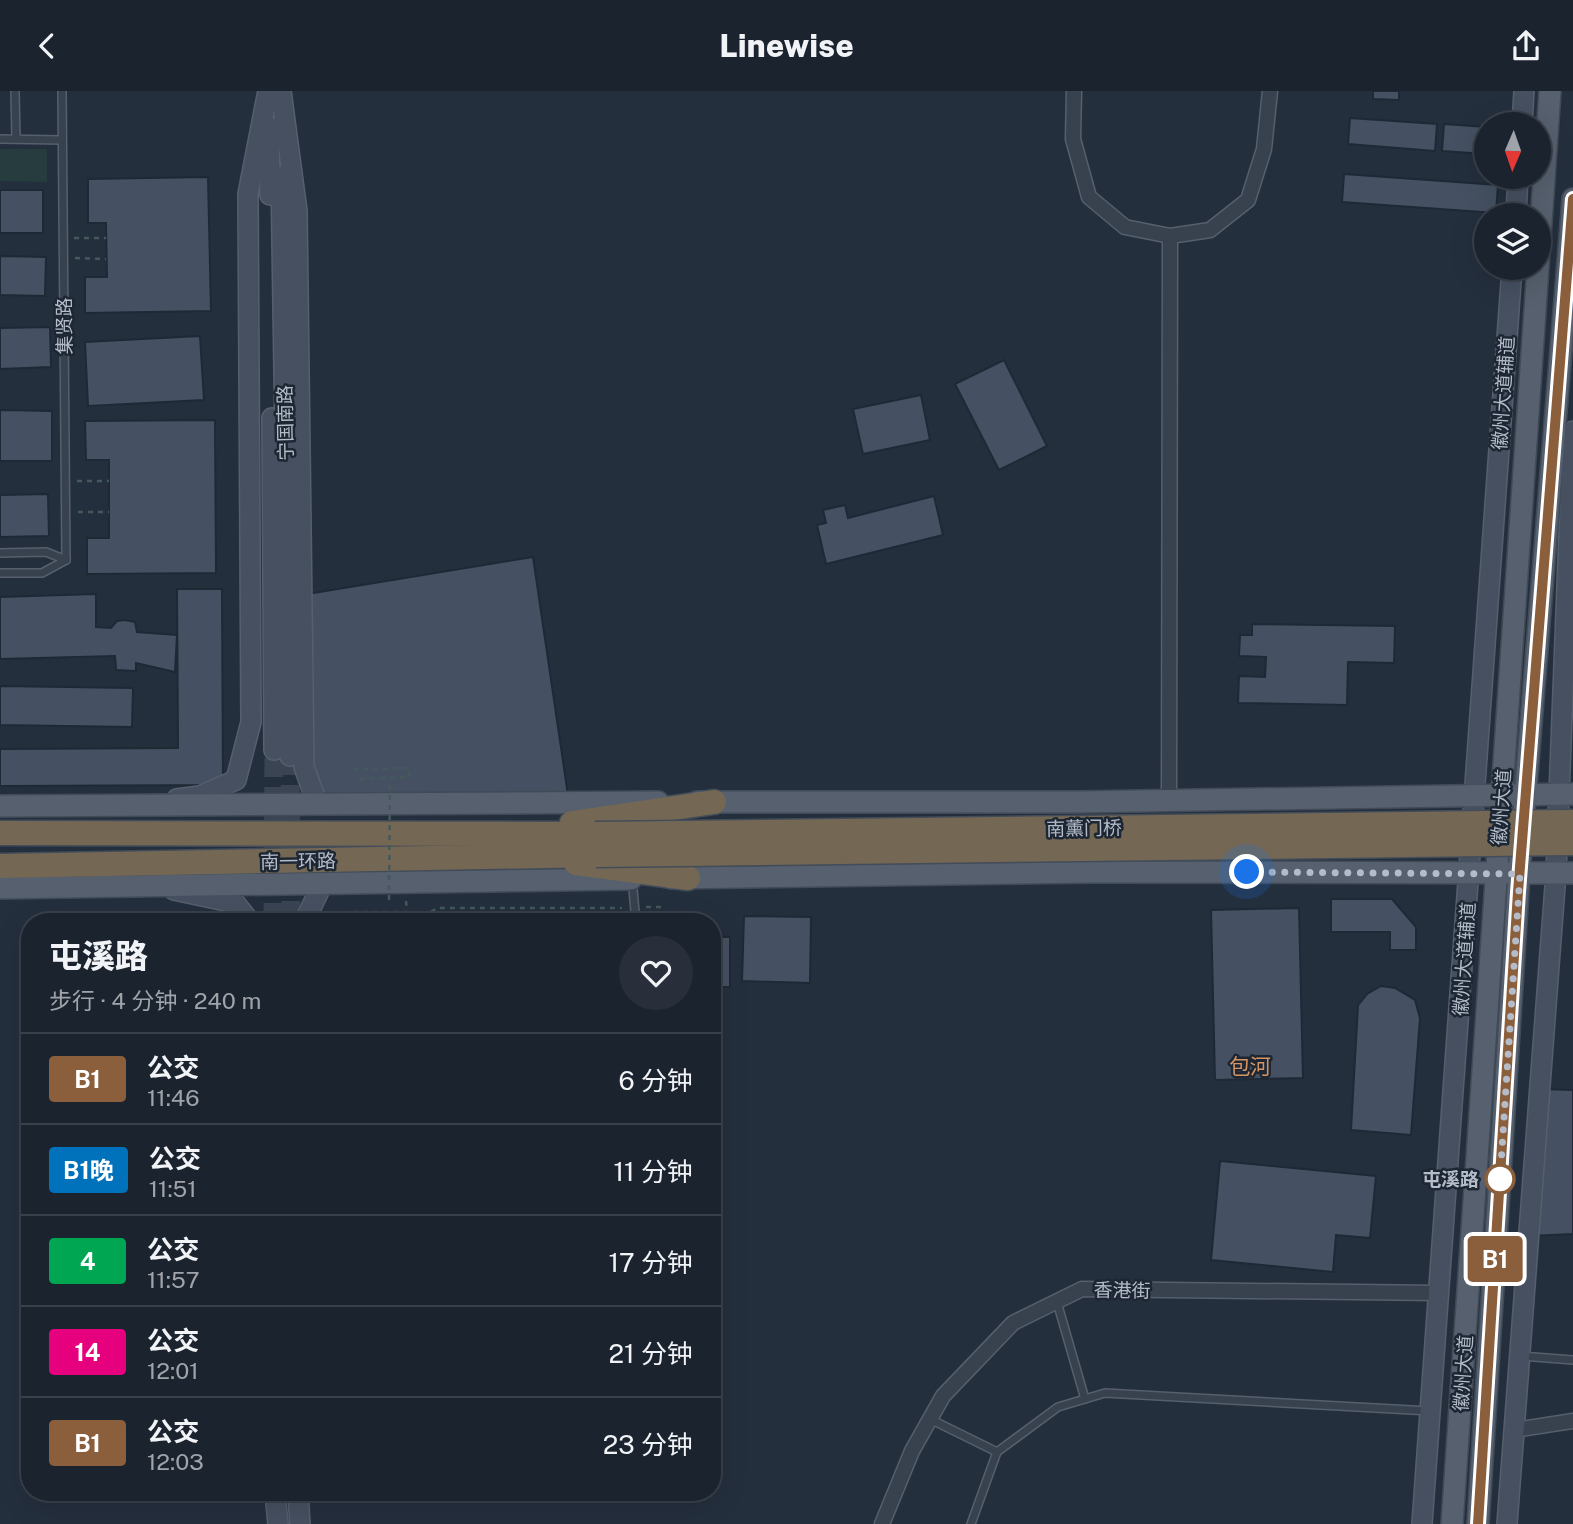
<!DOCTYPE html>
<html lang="zh">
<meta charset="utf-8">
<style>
body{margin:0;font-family:"Public Sans","Noto Sans SC",sans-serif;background:#282f3a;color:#f1f3f6;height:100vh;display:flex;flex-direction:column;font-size:26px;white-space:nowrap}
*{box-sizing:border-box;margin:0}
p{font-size:23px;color:#a0a4aa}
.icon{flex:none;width:38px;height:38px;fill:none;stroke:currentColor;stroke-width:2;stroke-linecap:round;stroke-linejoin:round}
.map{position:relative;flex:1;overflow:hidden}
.drawer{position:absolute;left:21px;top:822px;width:700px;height:588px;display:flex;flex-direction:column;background:#1b232e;border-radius:28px;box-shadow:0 7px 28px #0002,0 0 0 2px #39404a}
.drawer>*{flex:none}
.badge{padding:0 14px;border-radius:5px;font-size:24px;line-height:46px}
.needle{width:46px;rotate:182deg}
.controls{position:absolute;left:1474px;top:21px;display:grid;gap:14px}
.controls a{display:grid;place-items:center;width:77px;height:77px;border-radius:50%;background:#1b232e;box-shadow:0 7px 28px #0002,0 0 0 2px #39404a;font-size:35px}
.you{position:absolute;width:35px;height:35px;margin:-18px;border:5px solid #fff;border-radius:50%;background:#1a73e8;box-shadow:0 0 0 10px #1a73e833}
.map>.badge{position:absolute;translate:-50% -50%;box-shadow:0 0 0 4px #fff}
.round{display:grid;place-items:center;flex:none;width:74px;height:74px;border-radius:37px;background:#282f3a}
.head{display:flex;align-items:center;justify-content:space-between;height:119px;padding:0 28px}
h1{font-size:33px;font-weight:800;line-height:52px}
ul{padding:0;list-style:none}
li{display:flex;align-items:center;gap:21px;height:91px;padding:0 28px;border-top:2px solid #39404a}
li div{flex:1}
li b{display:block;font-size:26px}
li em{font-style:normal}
li .badge{min-width:77px;font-weight:700;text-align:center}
header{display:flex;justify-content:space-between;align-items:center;height:91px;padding:0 28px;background:#1b232e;font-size:32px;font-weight:800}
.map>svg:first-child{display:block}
.green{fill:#263c3f}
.building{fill:#455162;stroke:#1f2835;stroke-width:2}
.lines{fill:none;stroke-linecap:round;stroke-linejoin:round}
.secondary-tunnel{stroke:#3a4453;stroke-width:19;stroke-dasharray:19 10;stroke-linecap:butt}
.lane-casing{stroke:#565f6c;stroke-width:10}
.street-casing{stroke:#565f6c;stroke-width:17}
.secondary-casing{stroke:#565f6c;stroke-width:22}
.primary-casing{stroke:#414a57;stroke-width:24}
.highway-casing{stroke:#434c59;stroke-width:27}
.path{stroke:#44595c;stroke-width:2.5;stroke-dasharray:5 5;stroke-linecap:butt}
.lane{stroke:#38414e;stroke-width:7}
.street{stroke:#38414e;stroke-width:14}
.secondary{stroke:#465061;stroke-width:19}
.primary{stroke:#56606e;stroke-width:21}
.highway{stroke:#746855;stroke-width:24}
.highway-bridge-casing{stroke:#434c59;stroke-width:27;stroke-linecap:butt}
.path-bridge{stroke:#44595c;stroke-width:2.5;stroke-dasharray:5 5;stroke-linecap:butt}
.highway-bridge{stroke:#746855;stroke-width:24}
.line-casing{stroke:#fff;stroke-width:16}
.line{stroke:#8b5e3c;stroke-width:10}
.walk{stroke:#b4bcc9;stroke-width:7;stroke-dasharray:0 12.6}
.stop-dot{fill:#fff;stroke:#8b5e3c;stroke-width:3.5}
.labels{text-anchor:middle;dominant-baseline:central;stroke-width:5;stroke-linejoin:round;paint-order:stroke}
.street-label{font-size:19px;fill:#b4bcc9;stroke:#1d2633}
.stop-label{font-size:19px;font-weight:bold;fill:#b4bcc9;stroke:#1d2633;text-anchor:end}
.neighbourhood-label{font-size:21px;fill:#d59563;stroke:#1d2633}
</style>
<header><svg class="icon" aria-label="back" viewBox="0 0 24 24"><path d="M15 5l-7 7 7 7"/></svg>Linewise<svg class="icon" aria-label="share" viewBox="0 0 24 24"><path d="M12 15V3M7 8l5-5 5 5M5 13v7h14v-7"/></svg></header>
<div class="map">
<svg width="1573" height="1433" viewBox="0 0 1573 1433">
<rect width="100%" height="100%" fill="#242f3e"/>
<polygon class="green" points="0,58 47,58 47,91 0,90"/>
<g class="building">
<polygon points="1373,0 1399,0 1399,9 1373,8"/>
<polygon points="1350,27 1437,33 1435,60 1348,53"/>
<polygon points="1444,33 1486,36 1486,63 1442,60"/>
<polygon points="1344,83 1498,94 1496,122 1342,111"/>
<polygon points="208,86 211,220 85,222 85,186 107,186 106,132 88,132 88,88"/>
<rect x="0" y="99" width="43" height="43"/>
<polygon points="0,165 46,166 45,205 0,204"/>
<polygon points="50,236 51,276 0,278 0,237"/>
<polygon points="200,245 204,309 88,315 85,251"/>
<polygon points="1004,269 1047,355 999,379 955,293"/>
<polygon points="921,304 930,349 863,363 853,318"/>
<polygon points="0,319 52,320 52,370 0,370"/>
<polygon points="215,329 216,482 87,483 87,447 109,447 109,369 86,369 85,330"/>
<polygon points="48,403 49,445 0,446 0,404"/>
<polygon points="934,405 943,444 826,473 817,434 826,432 823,419 845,414 848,427"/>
<polygon points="533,466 569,711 317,712 304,676 301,504"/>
<polygon points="177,498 222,498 223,694 0,695 0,658 178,657"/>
<polygon points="96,503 96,536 111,537 117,530 125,529 135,531 137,541 177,544 175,581 136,572 136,580 116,579 115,565 0,568 0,506"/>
<polygon points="1252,533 1395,535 1394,572 1348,571 1347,614 1238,612 1239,585 1265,586 1266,566 1239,565 1240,544 1252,544"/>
<polygon points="0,595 133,597 132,636 0,634"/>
<polygon points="1331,808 1392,808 1416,836 1416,859 1390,859 1390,841 1331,841"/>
<polygon points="1299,817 1303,987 1215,989 1211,819"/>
<polygon points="744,825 811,826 810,892 742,890"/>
<rect x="712" y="846" width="18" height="50"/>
<polygon points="1381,895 1395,897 1415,909 1420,927 1411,1044 1351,1039 1358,914 1367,903"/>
<polygon points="1540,998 1573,999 1573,1143 1529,1145"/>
<polygon points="1220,1070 1376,1085 1370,1147 1336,1144 1333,1181 1211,1169"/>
</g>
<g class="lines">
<g class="secondary-tunnel">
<polyline points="290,665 291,831"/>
<polyline points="273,831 274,659"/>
</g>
<g class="lane-casing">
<g id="lane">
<polyline points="15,0 16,48"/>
<polyline points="62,0 66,469"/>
<polyline points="0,48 62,49"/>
<polyline points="0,462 46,461 66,469"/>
<polyline points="0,482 42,482 66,469"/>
<polyline points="632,788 636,831"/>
<polyline points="1057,1211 1085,1308"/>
<polyline points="1521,1265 1573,1269"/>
<polyline points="930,1328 997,1361"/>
<polyline points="971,1433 997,1361 1058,1316 1105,1302 1430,1320"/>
</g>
</g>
<g class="street-casing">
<g id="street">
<polyline points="1074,0 1073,48 1089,106 1125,136 1170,145 1210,139 1248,109 1264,58 1270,0"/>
<polyline points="1169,709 1170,145"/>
<polyline points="1514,1339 1573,1330"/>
<polyline points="882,1433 912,1360 943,1305 1013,1232 1082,1198 1439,1202"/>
</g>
</g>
<g class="secondary-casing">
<g id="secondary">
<polyline points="281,0 297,120 304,676 317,712"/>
<polyline points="1522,33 1524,0"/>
<polyline points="269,36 270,104"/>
<polyline points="281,85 290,665"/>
<polyline points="1516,124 1518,86"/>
<polyline points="272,327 274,659"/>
<polyline points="177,708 200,705 236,689 251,631 248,103 268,0"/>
<polyline points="174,799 235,812 250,831"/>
<polyline points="304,831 323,792"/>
<polyline points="275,1402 278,1433"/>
<polyline points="298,1402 300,1433"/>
<polyline points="1422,1433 1512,177"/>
<polyline points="1507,1433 1556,782 1573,340"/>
</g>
</g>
<g class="primary-casing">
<g id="primary">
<polyline points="697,711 1078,711 1573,703"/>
<polyline points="0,715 658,711"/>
<polyline points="671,787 1093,781 1573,782"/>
<polyline points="0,797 631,788"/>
<polyline points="1452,1433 1550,0"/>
<polyline points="1478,1433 1519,783 1573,108"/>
</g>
</g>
<g class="highway-casing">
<g id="highway">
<polyline points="572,732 714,711"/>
<polyline points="0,742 595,743"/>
<polyline points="576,772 688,787"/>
<polyline points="0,775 596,764"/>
</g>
</g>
<g class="path">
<polyline points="74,147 106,147"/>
<polyline points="75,167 106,168"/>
<polyline points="77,390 109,390"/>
<polyline points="78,421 109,421"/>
<polyline points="353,678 410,677 409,686 357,688"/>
<polyline points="406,810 407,821 347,821 352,828 419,827 438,817 622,817"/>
<polyline points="646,816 661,816"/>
</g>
<use href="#lane" class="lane"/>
<use href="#street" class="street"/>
<use href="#secondary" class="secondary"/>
<use href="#primary" class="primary"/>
<use href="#highway" class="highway"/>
<g class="highway-bridge-casing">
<g id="highway-bridge">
<polyline points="595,743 1573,731"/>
<polyline points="596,764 1573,752"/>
</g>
</g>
<polyline class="path-bridge" points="389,809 390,688"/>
<use href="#highway-bridge" class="highway-bridge"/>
</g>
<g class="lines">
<g class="line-casing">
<polyline id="line" points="1478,1433 1518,801 1573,108"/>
</g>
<use href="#line" class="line"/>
<polyline class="walk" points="1247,781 1520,783 1500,1088"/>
</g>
<circle class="stop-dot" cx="1500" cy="1088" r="14"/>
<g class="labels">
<g class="street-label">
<text transform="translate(64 235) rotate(-90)">集贤路</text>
<text transform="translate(1503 302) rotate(-86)">徽州大道辅道</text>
<text transform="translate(285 332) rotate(-91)">宁国南路</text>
<text transform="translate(1501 716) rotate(-86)">徽州大道</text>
<text transform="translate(1084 737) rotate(-1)">南薰门桥</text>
<text transform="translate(298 770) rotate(-1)">南一环路</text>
<text transform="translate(1464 868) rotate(-86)">徽州大道辅道</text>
<text transform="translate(1122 1199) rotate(1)">香港街</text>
<text transform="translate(1463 1282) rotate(-86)">徽州大道</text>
</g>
<g class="stop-label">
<text x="1479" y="1088">屯溪路</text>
</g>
<g class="neighbourhood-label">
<text x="1250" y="975">包河</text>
</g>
</g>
</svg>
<div class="controls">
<a><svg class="needle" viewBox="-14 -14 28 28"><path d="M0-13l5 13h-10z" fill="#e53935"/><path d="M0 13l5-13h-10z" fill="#a0a4aa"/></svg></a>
<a><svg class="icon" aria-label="layers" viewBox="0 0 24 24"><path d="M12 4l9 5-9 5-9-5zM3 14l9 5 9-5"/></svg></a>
</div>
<div class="you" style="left:1247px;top:781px"></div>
<b class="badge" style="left:1495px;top:1168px;background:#8b5e3c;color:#fff">B1</b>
<section class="drawer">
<div class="head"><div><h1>屯溪路</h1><p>步行 · 4 分钟 · 240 m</p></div><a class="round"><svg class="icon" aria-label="heart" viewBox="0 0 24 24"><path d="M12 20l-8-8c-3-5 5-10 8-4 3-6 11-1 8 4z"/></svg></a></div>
<ul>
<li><span class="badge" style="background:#8b5e3c;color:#fff">B1</span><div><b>公交</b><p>11:46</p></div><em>6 分钟</em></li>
<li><span class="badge" style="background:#0072bc;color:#fff">B1晚</span><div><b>公交</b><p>11:51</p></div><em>11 分钟</em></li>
<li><span class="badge" style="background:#00a651;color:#fff">4</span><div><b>公交</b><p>11:57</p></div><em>17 分钟</em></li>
<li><span class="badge" style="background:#e6007e;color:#fff">14</span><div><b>公交</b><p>12:01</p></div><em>21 分钟</em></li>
<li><span class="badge" style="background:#8b5e3c;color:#fff">B1</span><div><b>公交</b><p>12:03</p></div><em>23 分钟</em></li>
</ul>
</section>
</div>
